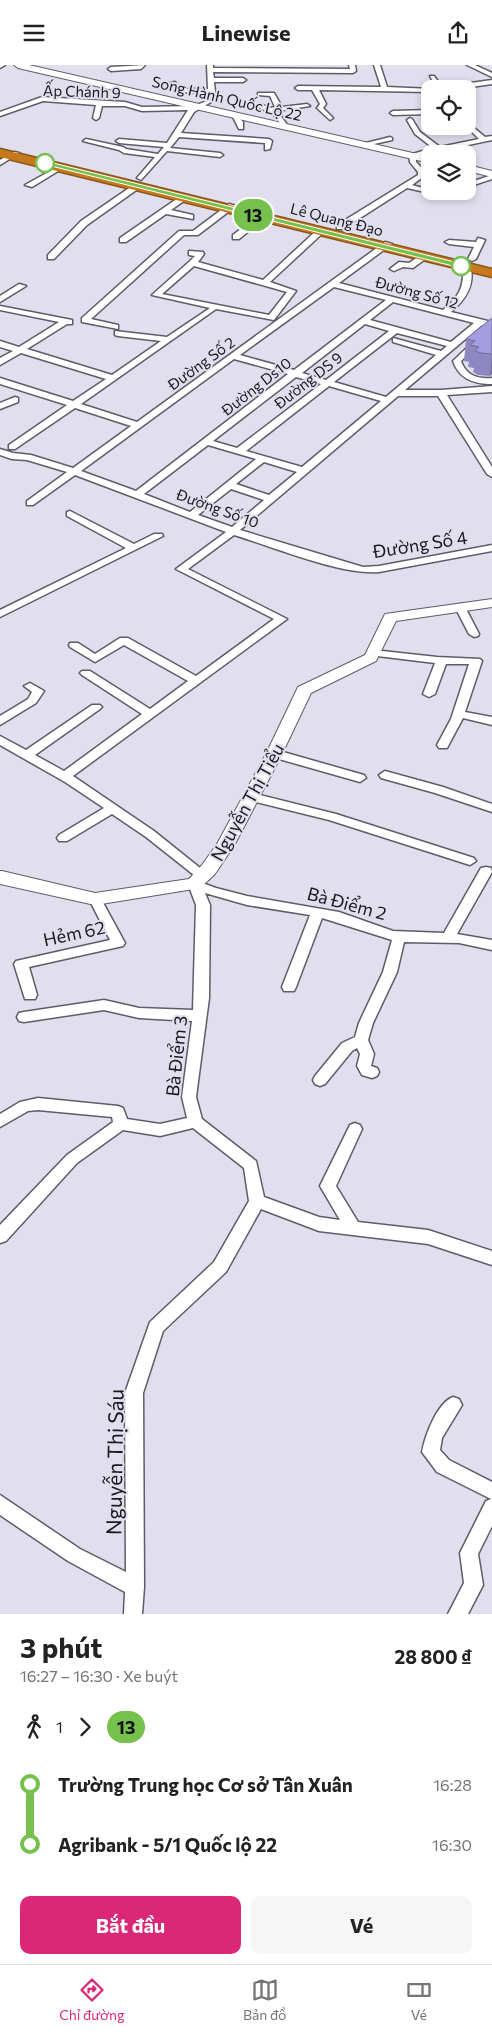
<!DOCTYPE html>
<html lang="vi">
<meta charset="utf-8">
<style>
body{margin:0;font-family:Commissioner,sans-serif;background:#f6f6f6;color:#222;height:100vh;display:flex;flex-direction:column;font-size:19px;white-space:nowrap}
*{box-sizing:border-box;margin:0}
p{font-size:16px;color:#767676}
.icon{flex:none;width:28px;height:28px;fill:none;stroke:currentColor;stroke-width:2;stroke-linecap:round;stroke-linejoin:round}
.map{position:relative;height:1549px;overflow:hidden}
.sheet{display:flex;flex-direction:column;background:#fff;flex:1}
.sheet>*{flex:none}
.badge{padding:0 10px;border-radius:16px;font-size:18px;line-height:32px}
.tools{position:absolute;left:421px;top:15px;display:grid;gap:10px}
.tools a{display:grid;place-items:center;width:55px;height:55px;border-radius:10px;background:#fff;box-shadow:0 2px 8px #0003;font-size:25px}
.map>.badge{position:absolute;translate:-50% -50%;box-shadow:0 0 0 2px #fff}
.legs{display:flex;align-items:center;gap:8px;height:55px;padding:0 20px;font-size:16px}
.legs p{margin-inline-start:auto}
.headline{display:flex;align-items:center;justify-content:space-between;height:85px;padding:0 20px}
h1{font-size:28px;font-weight:700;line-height:38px}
.cta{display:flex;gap:10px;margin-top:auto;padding:10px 20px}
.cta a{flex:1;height:58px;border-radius:10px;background:#db2777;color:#fff;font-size:20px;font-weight:700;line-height:58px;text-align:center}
.cta a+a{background:#f6f6f6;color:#222}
ul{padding:0 20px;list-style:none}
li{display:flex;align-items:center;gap:18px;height:60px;font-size:19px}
li i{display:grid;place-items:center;width:8px;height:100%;margin:0 6px;background:currentColor}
li i::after{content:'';width:12px;height:12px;margin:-6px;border:4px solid;border-radius:50%;background:#fff}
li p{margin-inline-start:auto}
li:first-child i{background:linear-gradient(#0000 50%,currentColor 0)}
li:last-child i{background:linear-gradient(currentColor 50%,#0000 0)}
header{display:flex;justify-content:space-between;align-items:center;height:65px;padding:0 20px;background:#fff;font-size:22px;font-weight:700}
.tab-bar{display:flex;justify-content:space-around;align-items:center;height:70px;border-top:1px solid #e0e0e0;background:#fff;font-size:14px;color:#767676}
.tab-bar a{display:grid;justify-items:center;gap:2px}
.tab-bar .current{color:#db2777}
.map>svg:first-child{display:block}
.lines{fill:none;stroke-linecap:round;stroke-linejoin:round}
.street-casing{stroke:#5d5c68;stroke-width:3}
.secondary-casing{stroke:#5d5c68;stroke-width:2}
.highway-casing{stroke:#89571d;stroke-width:3}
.street{fill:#fff;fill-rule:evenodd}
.secondary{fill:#fff;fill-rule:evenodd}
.highway{fill:#c6781c;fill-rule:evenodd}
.wall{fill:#8e87c1}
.shaded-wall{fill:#746e9d}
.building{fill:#a59de0;stroke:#746e9d}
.line-1{fill:#76c04d;stroke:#fff}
.stop-1-dot{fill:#fff;stroke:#76c04d;stroke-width:2.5}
.labels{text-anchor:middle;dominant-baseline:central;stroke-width:4;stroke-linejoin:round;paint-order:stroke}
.far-street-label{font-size:15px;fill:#19191e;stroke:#e1dfee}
.street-label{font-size:18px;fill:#19191e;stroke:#e1dfee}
.near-street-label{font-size:21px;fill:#19191e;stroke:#e1dfee}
</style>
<header><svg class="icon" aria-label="menu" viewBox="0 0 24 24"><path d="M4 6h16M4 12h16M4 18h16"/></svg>Linewise<svg class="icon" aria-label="share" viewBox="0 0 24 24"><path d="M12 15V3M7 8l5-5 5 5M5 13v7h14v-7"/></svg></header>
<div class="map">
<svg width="492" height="1549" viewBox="0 0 492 1549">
<rect width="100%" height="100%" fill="#e1dfee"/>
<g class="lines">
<g class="street-casing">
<g id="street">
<polygon points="0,0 5,0 0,3"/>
<polygon points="145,0 141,4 111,6 108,4 111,2"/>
<polygon points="207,0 213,0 213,3 350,4 349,0 355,0 356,6 353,8 213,7 214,13 243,13 246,15 243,17 214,17 215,26 211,37 194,47 181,68 269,74 272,76 270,84 265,85 265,78 179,72 170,83 220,88 223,90 220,92 167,86 141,115 137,113 155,92 124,88 119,85 83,76 86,74 123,82 126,84 158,89 164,82 119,78 116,76 119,74 167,78 188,45 142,46 125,41 102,41 99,53 96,55 93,53 96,40 43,36 0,51 0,47 42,32 125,37 142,42 195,41 206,36 208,28 175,27 170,18 175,17 179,24 208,24"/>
<polygon points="374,0 380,0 387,22 432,24 430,24 430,27 319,25 326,39 323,43 333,53 330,55 317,43 320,39 312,25 298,25 295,23 298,21 381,22"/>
<polygon points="467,0 475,0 492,8 492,12"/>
<polygon points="430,11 434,11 442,22 492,15 492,19 457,24 437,24"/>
<polygon points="258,28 274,28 282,42 307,39 310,41 277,46 288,61 283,62 273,49 258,42 257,41 260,39 270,43 275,42 270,31 258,30"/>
<polygon points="430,45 430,49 393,50 390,48 393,46"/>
<polygon points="231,48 235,48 243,57 243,64 239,64"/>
<polygon points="410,53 412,54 420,67 440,82 479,74 466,61 468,61 468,58 485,72 492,71 492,75 416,91 416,97 426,107 423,112 412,120 430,125 430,126 434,126 434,129 407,123 343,164 337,164 337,160 418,110 418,107 410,97 409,90 433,83 415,69 407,55"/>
<polygon points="390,72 392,73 392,75 365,81 362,79"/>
<polygon points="14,87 19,88 0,100 0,95"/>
<polygon points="61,100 64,102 63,103 32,122 25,120"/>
<polygon points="492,110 492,114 468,122 468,118"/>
<polygon points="135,119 142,121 87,160 54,194 48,194 48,190 81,156"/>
<polygon points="181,131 188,133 171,145 193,150 193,154 166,149 126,177 120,177 120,173"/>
<polygon points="229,139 236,141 198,170 184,170 91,254 118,260 118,264 82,257 82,253 179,166 193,166"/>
<polygon points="259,150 266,152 239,174 233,174 233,170"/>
<path d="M318,164L325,166L270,217L296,226L274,255L216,244L81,339L137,357L385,177L392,179L339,218L443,245C459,232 464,223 463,202L470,200C476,220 465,235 451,247L492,257V262L482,260L405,325H441L492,321V327L447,330L492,402V412L487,409L438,331H398L240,465L363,502L379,501L492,480V486L379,507C340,510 274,482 234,470L188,504L287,554L73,711L154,766L210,811L209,814H199L146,772L112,749L67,776H59L57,773L59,770L104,743L65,717L0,680V671L26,685L92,640H100L102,642L100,644L35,690L64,706L142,649L82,610L80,608L82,606H90L150,644L188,616L124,580L95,597L70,582L69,580L70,578H78L95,589L120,573H128L196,611L274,554L176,504L226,467L75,410L33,440H27V436L67,407L27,395L12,394L0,390V384L13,388L31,390L73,403L131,361L75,343L15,384H9V380L67,340L0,319V313L73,336L106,314L21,288L0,300V293L13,286L0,282V276L19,282L59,257L0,245V241L72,255V259H67L27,284L112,310L161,276L118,271L115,270V266L167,272L210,243L152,230L190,196L195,191L189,190V186L203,187L204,189L198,197L263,215ZM194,201L287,227L269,250L162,229ZM334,222L386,235L294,305L240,290ZM393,237L474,258L451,277L370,255ZM365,259L389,266L326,315L302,308ZM397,268L447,281L441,286L393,273V277L436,290L386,332L334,317ZM234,294L288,309L136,426L81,406ZM296,312L321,319L237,383L213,376ZM329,321L381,336L302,402L246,386ZM208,380L256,394L190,447L144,429ZM264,397L297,407L269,430L236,419ZM231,424L264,435L232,462L198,450Z"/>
<polygon points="478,173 485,175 476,194 472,196 468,194 474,182 449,179 445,177 449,175 476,177"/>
<polygon points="421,190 428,192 413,203 403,202 394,206 390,204 399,197 409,198"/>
<polygon points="19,219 26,221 0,237 0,231"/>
<path d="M477,273L481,276L461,296C466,311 478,314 492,313V319C474,319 459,314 453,296Z"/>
<polygon points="15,332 18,333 18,337 0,344 0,338"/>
<polygon points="70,446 134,479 154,469 162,469 163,471 0,552 0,545 126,483 67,451 67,447"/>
<polygon points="460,539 465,542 479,569 478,571 474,572 469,569 455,542"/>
<polygon points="373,585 437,592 480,594 482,596 465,647 492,652 492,660 463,653 447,683 439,683 437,680 451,654 469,599 446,599 435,629 429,632 423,629 435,598 369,590 368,588 369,586"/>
<polygon points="30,618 44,626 36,638 0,660 0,651 28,634 32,627 24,621"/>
<polygon points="276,685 364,710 366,713 360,717 272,692 270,689 272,686"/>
<polygon points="385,706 443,722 492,739 492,747 435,728 381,713 379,710"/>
<polygon points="252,728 336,749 474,793 476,796 470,800 329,755 248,735 246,732"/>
<polygon points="486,802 491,803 492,807 457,869 492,875 492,885 459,878 404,877 397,907 373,958 368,975 374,989 371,1001 377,1003 379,1007 377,1011 372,1013 362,1010 357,1001 360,989 357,983 352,986 325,1019 320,1021 315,1019 313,1015 315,1011 342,978 355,972 359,958 383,907 392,875 322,853 296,922 294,926 284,926 282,922 310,850 247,840 205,828 210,840 209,933 196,1032 202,1054 256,1096 264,1132 319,1152 340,1155 320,1121 350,1060 355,1058 360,1060 362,1064 336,1121 358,1157 428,1165 492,1186 492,1200 428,1179 319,1166 261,1144 226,1207 163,1266 143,1328 144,1522 142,1549 124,1549 125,1527 68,1496 0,1450 0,1430 80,1484 126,1507 125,1328 150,1257 214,1197 249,1136 244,1103 193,1063 160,1071 123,1065 77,1098 6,1176 0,1178 0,1160 67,1090 113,1057 112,1052 38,1045 28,1046 0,1062 0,1049 20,1037 38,1033 118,1041 123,1043 127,1054 160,1059 187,1053 182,1032 192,956 139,953 104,945 24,957 19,956 17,952 19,948 24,947 104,935 139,943 193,945 196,840 188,819 189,816 194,815 216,823 247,831 339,847 393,866 444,868 481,803"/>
<polygon points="95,829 100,831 101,834 125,878 123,881 29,902 37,930 35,934 25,934 14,899 16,896 110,875 89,834 90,831"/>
<path d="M453,1332L459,1334L462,1340L442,1373L440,1385L449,1395L492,1417V1461L478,1489L483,1520L468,1549H448L464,1518L460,1488L486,1436L491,1434L437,1407L422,1387C425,1371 437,1338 453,1332Z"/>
</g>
</g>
<g class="secondary-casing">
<g id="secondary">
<polygon points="14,0 29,0 430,92 430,98 18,3"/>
<polygon points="468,100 492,106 492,112 468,106"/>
<polygon points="492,534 492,542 396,556 376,596 311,628 282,689 235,779 215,809 200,823 95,840 0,819 0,806 2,806 95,828 189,814 202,800 217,779 266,689 298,622 365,590 385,549"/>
</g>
</g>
<g class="highway-casing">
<polygon id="highway" points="0,84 492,204 492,212 0,92"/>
</g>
<use href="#street" class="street"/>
<use href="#secondary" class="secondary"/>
<use href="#highway" class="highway"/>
</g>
<polygon class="wall" points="492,253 492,309 490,311 478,310 473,307 474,303 468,302 469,297 464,296 466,274"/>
<polygon class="shaded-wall" points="492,290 492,309 490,311"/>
<polygon class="building" points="492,253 492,289 481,288 475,286 479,282 470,280 475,276 466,274"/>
<polygon class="line-1" points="45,96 463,199 464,201 461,203 43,99"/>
<g class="stop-1-dot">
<circle cx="45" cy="98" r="9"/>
<circle cx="461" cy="201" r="9"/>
</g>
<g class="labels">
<g class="far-street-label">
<text transform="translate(82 26) rotate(2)">Ấp Chánh 9</text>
<text transform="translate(227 33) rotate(13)">Song Hành Quốc Lộ 22</text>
<text transform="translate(337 154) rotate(14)">Lê Quang Đạo</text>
<text transform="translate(417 227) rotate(15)">Đường Số 12</text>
<text transform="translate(201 298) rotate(-36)">Đường Số 2</text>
<text transform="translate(308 315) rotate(-38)">Đường DS 9</text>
<text transform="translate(256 321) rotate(-38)">Đường Ds10</text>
<text transform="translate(218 443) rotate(20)">Đường Số 10</text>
</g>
<g class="street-label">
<text transform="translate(420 479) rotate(-9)">Đường Số 4</text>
<text transform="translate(247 737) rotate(-61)">Nguyễn Thị Tiểu</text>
<text transform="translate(347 838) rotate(15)">Bà Điểm 2</text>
<text transform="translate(74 868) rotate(-12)">Hẻm 62</text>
<text transform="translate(176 991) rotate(-84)">Bà Điểm 3</text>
</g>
<g class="near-street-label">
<text transform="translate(114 1397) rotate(-89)">Nguyễn Thị Sáu</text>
</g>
</g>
</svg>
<div class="tools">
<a><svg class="icon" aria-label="locate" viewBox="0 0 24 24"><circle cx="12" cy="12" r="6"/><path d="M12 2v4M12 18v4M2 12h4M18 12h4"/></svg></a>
<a><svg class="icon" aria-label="layers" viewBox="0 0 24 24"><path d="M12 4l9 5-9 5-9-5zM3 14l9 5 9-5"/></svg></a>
</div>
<b class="badge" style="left:253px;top:150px;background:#76c04d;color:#111">13</b>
</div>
<section class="sheet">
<div class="headline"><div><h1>3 phút</h1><p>16:27 – 16:30 · Xe buýt</p></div><b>28 800 ₫</b></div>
<div class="legs"><svg class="icon" aria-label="walk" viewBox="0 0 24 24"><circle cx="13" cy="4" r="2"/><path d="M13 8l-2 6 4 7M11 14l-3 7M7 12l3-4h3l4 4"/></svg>1<svg class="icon" aria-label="forward" viewBox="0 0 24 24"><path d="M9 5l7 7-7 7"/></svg><b class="badge" style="background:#76c04d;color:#111">13</b></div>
<ul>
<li><i style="color:#76c04d"></i><b>Trường Trung học Cơ sở Tân Xuân</b><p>16:28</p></li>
<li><i style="color:#76c04d"></i><b>Agribank - 5/1 Quốc lộ 22</b><p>16:30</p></li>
</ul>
<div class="cta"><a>Bắt đầu</a><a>Vé</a></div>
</section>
<nav class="tab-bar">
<a class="current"><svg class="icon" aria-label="directions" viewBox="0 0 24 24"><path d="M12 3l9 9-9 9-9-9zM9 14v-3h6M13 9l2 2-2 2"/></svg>Chỉ đường</a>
<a><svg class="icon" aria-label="map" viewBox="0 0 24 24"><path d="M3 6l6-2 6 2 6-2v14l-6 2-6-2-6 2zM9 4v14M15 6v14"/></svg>Bản đồ</a>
<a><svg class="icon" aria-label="tickets" viewBox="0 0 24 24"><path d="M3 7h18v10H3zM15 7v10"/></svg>Vé</a>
</nav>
